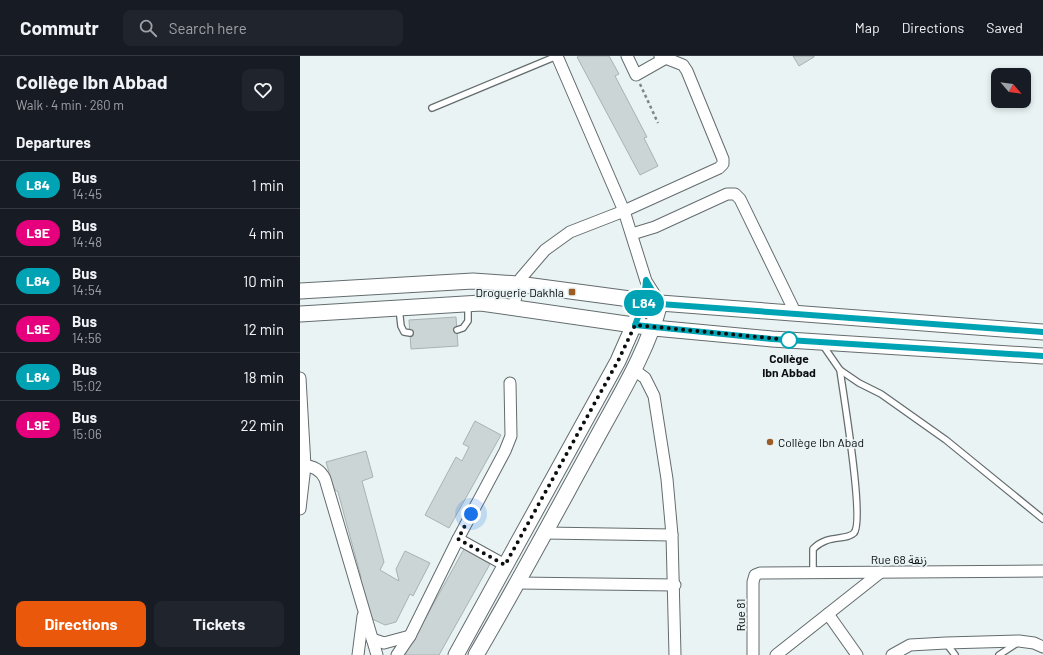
<!DOCTYPE html>
<meta charset="utf-8">
<style>
body{margin:0;font-family:Barlow,"Noto Sans Arabic",sans-serif;background:#20242c;color:#f1f3f6;height:100vh;display:flex;flex-direction:column;font-size:15px;white-space:nowrap}
*{box-sizing:border-box;margin:0}
p{font-size:13px;color:#9ea1a6}
.icon{flex:none;width:22px;height:22px;fill:none;stroke:currentColor;stroke-width:2;stroke-linecap:round;stroke-linejoin:round}
.map{position:relative;flex:1;overflow:hidden}
.panel{display:flex;flex-direction:column;background:#171b24;width:300px}
.panel>*{flex:none}
.badge{padding:0 8px;border-radius:13px;font-size:14px;line-height:26px}
.needle{width:26px;rotate:118deg}
.controls{position:absolute;left:691px;top:12px;display:grid;gap:8px}
.controls a{display:grid;place-items:center;width:40px;height:40px;border-radius:8px;background:#171b24;box-shadow:0 2px 6px #0003;font-size:20px}
.you{position:absolute;width:20px;height:20px;margin:-10px;border:3px solid #fff;border-radius:50%;background:#1a73e8;box-shadow:0 0 0 6px #1a73e833}
.map>.badge{position:absolute;translate:-50% -50%;box-shadow:0 0 0 2px #fff}
h2{padding:0 16px;font-size:15px;line-height:36px}
.round{display:grid;place-items:center;flex:none;width:42px;height:42px;border-radius:8px;background:#20242c}
.head{display:flex;align-items:center;justify-content:space-between;height:68px;padding:0 16px}
h1{font-size:19px;font-weight:700;line-height:30px}
.button{display:flex;gap:8px;margin-top:auto;padding:8px 16px}
.button a{flex:1;height:46px;border-radius:8px;background:#ea580c;color:#fff;font-size:16px;font-weight:700;line-height:46px;text-align:center}
.button a+a{background:#20242c;color:#f1f3f6}
ul{padding:0;list-style:none}
li{display:flex;align-items:center;gap:12px;height:48px;padding:0 16px;border-top:1px solid #363941}
li div{flex:1}
li b{display:block;font-size:15px}
li em{font-style:normal}
li .badge{min-width:44px;font-weight:700;text-align:center}
header{display:flex;align-items:center;gap:24px;box-sizing:border-box;height:56px;padding:0 20px;background:#171b24;border-bottom:1px solid #363941}
header strong{font-size:19px}
nav{display:flex;gap:22px;margin-inline-start:auto;font-size:14px}
.search{width:280px;height:36px;background:#20242c;display:flex;align-items:center;gap:10px;box-sizing:border-box;padding:0 14px;border-radius:8px;color:#9ea1a6;font-size:15px}
main{display:flex;flex:1;min-height:0}
.map>svg:first-child{display:block}
.building{fill:#ccd5d6;stroke:#a9b2b3}
.lines{fill:none;stroke-linecap:round;stroke-linejoin:round}
.lane-casing{stroke:#646c6e;stroke-width:8}
.street-casing{stroke:#646c6e;stroke-width:13}
.secondary-casing{stroke:#646c6e;stroke-width:17}
.path{stroke:#7e8485;stroke-width:2.5;stroke-dasharray:3 3;stroke-linecap:butt}
.lane{stroke:#fff;stroke-width:5.5}
.street{stroke:#fff;stroke-width:11}
.secondary{stroke:#fff;stroke-width:15}
.line-casing{stroke:#fff;stroke-width:9}
.line{stroke:#00a3b4;stroke-width:6}
.walk{stroke:#0b0e0f;stroke-width:4;stroke-dasharray:0 7.2}
.poi-dot{fill:#9c5c25;stroke:#e9f3f4;stroke-width:1.5}
.stop-dot{fill:#fff;stroke:#00a3b4;stroke-width:2}
.labels{text-anchor:middle;dominant-baseline:central;stroke-width:3.5;stroke-linejoin:round;paint-order:stroke}
.poi-label{font-size:12px;fill:#0b0e0f;stroke:#e9f3f4;text-anchor:end}
.stop-label{font-size:12px;font-weight:bold;fill:#0b0e0f;stroke:#e9f3f4}
.street-label{font-size:12px;fill:#0b0e0f;stroke:#e9f3f4}
</style>
<header>
<strong>Commutr</strong>
<div class="search"><svg class="icon" aria-label="search" viewBox="0 0 24 24"><circle cx="10" cy="10" r="6"/><path d="M15 15l6 6"/></svg>Search here</div>
<nav><a>Map</a><a>Directions</a><a>Saved</a></nav>
</header>
<main>
<section class="panel">
<div class="head"><div><h1>Collège Ibn Abbad</h1><p>Walk · 4 min · 260 m</p></div><a class="round"><svg class="icon" aria-label="heart" viewBox="0 0 24 24"><path d="M12 20l-8-8c-3-5 5-10 8-4 3-6 11-1 8 4z"/></svg></a></div>
<h2>Departures</h2>
<ul>
<li><span class="badge" style="background:#00a3b4;color:#fff">L84</span><div><b>Bus</b><p>14:45</p></div><em>1 min</em></li>
<li><span class="badge" style="background:#e6007e;color:#fff">L9E</span><div><b>Bus</b><p>14:48</p></div><em>4 min</em></li>
<li><span class="badge" style="background:#00a3b4;color:#fff">L84</span><div><b>Bus</b><p>14:54</p></div><em>10 min</em></li>
<li><span class="badge" style="background:#e6007e;color:#fff">L9E</span><div><b>Bus</b><p>14:56</p></div><em>12 min</em></li>
<li><span class="badge" style="background:#00a3b4;color:#fff">L84</span><div><b>Bus</b><p>15:02</p></div><em>18 min</em></li>
<li><span class="badge" style="background:#e6007e;color:#fff">L9E</span><div><b>Bus</b><p>15:06</p></div><em>22 min</em></li>
</ul>
<div class="button"><a>Directions</a><a>Tickets</a></div>
</section>
<div class="map">
<svg width="743" height="599" viewBox="0 0 743 599">
<rect width="100%" height="100%" fill="#e9f3f4"/>
<g class="building">
<polygon points="279,0 309,0 319,18 315,20 347,81 344,82 358,110 340,119 277,1"/>
<polygon points="493,0 514,0 514,1 499,10"/>
<polygon points="156,261 158,290 111,293 109,264"/>
<polygon points="175,365 201,379 149,472 125,459 156,401 162,405 169,391 163,388"/>
<polygon points="66,395 73,421 62,425 84,506 80,514 99,525 96,513 105,495 130,507 113,540 110,538 96,566 85,569 70,562 60,524 61,521 38,436 34,433 26,406"/>
<polygon points="164,493 190,508 139,599 105,599"/>
</g>
<g class="lines">
<g class="lane-casing">
<g id="lane">
<polyline points="132,52 257,0"/>
<polyline points="99,252 101,270 104,276 110,277"/>
<polyline points="157,274 163,272 168,265 168,249"/>
<polyline points="522,288 540,314 559,327 581,338 646,384 743,463"/>
<path d="M513,517V493C527,478 546,485 554,477C565,465 543,337 540,314"/>
<polyline points="646,587 655,599"/>
<polyline points="699,599 717,587"/>
</g>
</g>
<g class="street-casing">
<g id="street">
<polyline points="257,0 324,155 346,225 360,247"/>
<polyline points="327,0 336,19 366,2"/>
<polyline points="332,178 355,171 427,138 435,138 440,143 496,258"/>
<polyline points="214,251 218,228 221,222 245,194 270,176 324,155 419,112 423,108 423,103 387,15 383,9 360,0"/>
<polyline points="333,313 345,322 354,340 367,423 372,479 375,599"/>
<polyline points="0,322 5,410 0,453"/>
<path d="M0,410C12,409 20,413 25,423L77,599"/>
<polyline points="245,477 372,479"/>
<polyline points="158,483 205,509"/>
<polyline points="218,527 375,529"/>
<polyline points="528,558 557,599"/>
<polyline points="72,583 84,587 110,580"/>
<polyline points="58,599 63,560"/>
<polyline points="97,599 110,580 158,483 205,395 211,380 210,327"/>
<polyline points="453,599 453,526 455,519 460,517 743,515"/>
<polyline points="476,599 581,516"/>
<polyline points="592,599 610,589 646,587 719,585 734,587 743,591"/>
</g>
</g>
<g class="secondary-casing">
<g id="secondary">
<polyline points="0,235 173,225 218,228 360,247 743,276"/>
<polyline points="0,258 181,247 354,272 472,283 743,300"/>
<polyline points="156,599 318,305 344,246"/>
<path d="M176,599C217,529 255,458 294,387C318,342 347,297 360,247"/>
</g>
</g>
<polyline class="path" points="340,28 358,67"/>
<use href="#lane" class="lane"/>
<use href="#street" class="street"/>
<use href="#secondary" class="secondary"/>
</g>
<g class="lines">
<g class="line-casing">
<polyline id="line" points="743,276 360,248 346,224 344,246 335,269 472,283 743,300"/>
</g>
<use href="#line" class="line"/>
<polyline class="walk" points="171,458 158,483 205,509 318,305 335,269 489,284"/>
</g>
<g class="poi-dot">
<rect x="268" y="232" width="8" height="8" rx="2"/>
<circle cx="470" cy="386" r="4"/>
</g>
<circle class="stop-dot" cx="489" cy="284" r="8"/>
<g class="labels">
<g class="poi-label">
<text x="264" y="236">Droguerie Dakhla</text>
<text x="478" y="386" text-anchor="start">Collège Ibn Abad</text>
</g>
<g class="stop-label">
<text x="489" y="302">Collège<tspan x="489" dy="14">Ibn Abbad</tspan></text>
</g>
<g class="street-label">
<text x="599" y="503">Rue 68 زنقة</text>
<text transform="translate(440 559) rotate(-90)">Rue 81</text>
</g>
</g>
</svg>
<div class="controls">
<a><svg class="needle" viewBox="-14 -14 28 28"><path d="M0-13l5 13h-10z" fill="#e53935"/><path d="M0 13l5-13h-10z" fill="#9ea1a6"/></svg></a>
</div>
<div class="you" style="left:171px;top:458px"></div>
<b class="badge" style="left:344px;top:247px;background:#00a3b4;color:#fff">L84</b>
</div>
</main>
